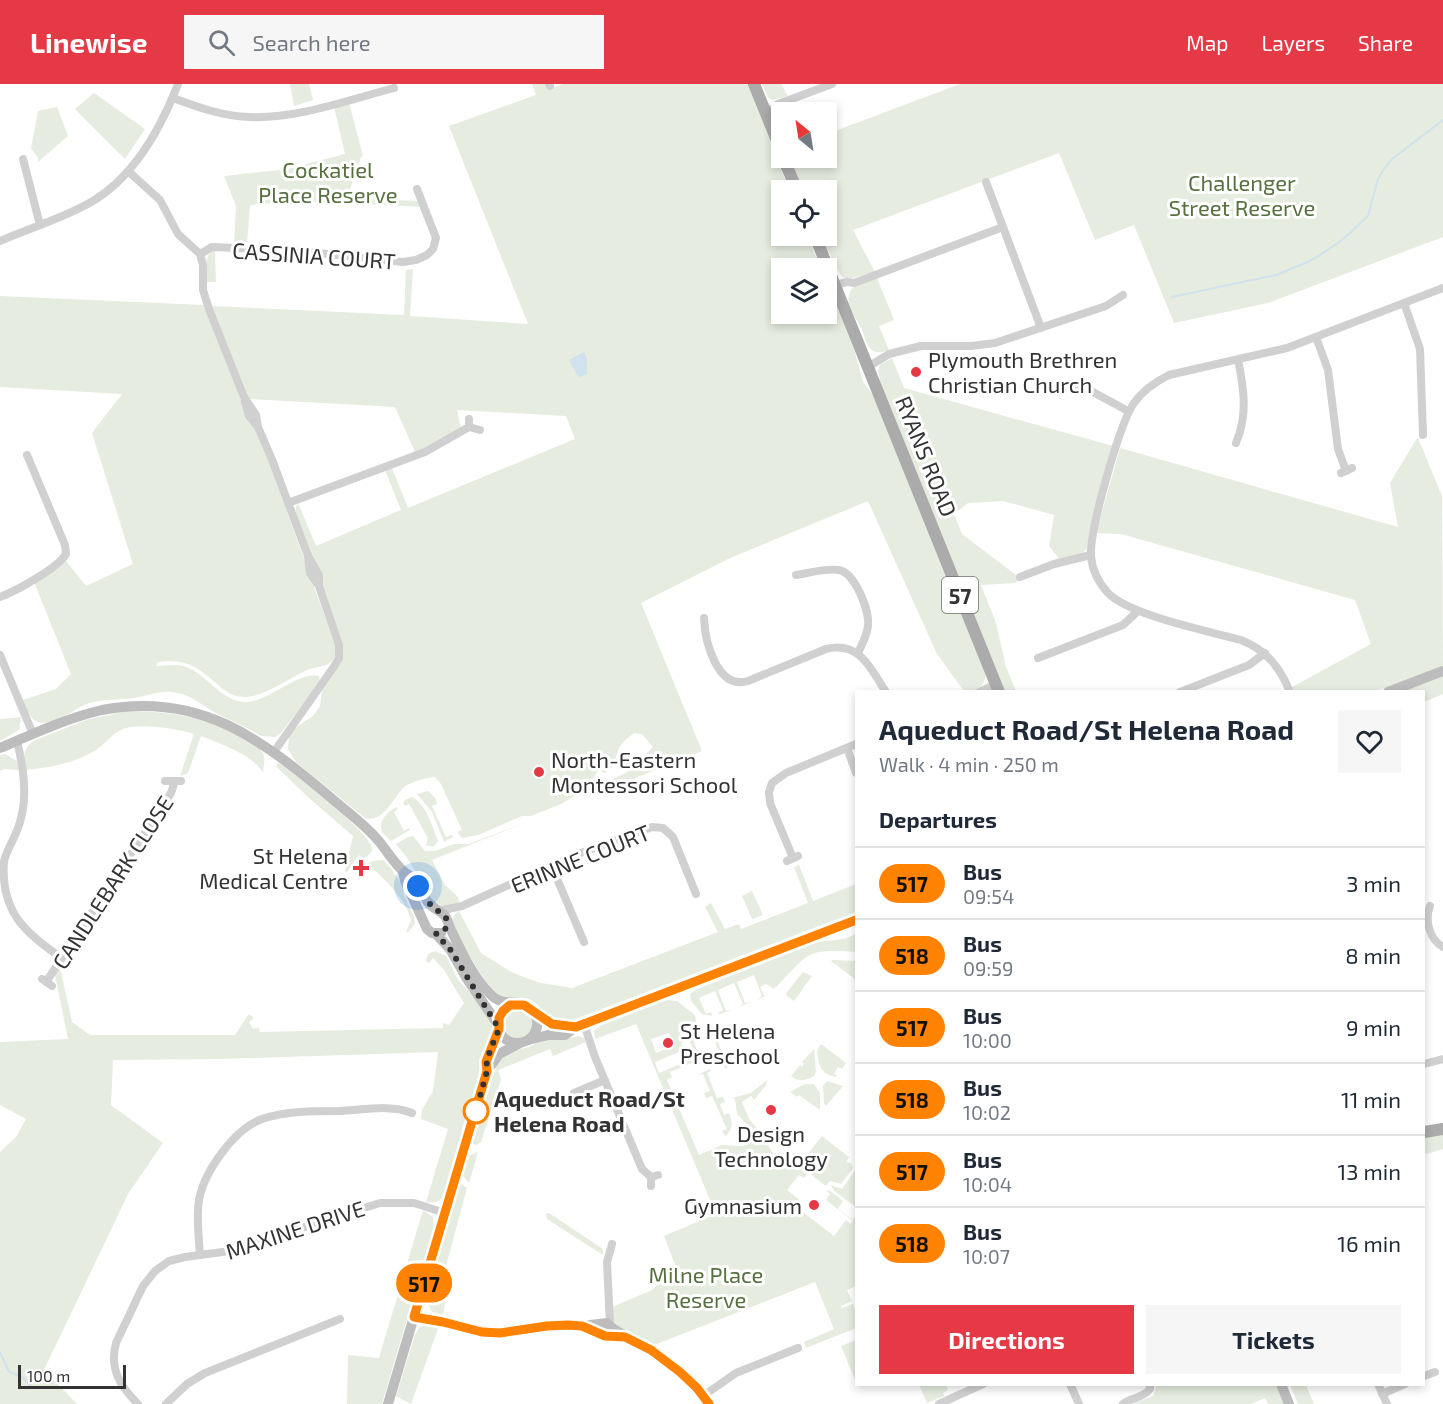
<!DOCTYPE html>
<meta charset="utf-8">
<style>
body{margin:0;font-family:"Exo 2",sans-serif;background:#f6f6f7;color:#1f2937;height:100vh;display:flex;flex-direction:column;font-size:22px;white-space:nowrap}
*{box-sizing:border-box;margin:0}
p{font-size:20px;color:#747a83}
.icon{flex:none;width:33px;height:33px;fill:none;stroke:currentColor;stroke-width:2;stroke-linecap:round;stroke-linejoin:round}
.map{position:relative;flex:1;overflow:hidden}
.sheet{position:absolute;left:855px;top:606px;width:570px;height:696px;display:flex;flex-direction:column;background:#fff;border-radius:0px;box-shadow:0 3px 9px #0003}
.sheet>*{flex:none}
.badge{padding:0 12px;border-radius:20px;font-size:21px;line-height:39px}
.needle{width:39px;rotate:330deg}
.controls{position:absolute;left:771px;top:18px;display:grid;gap:12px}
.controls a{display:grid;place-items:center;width:66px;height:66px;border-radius:0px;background:#fff;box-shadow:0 3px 9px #0003;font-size:30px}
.scale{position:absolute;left:18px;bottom:15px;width:108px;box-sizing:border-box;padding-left:6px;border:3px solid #333;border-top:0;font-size:16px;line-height:21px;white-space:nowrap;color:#333;-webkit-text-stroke:4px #fff;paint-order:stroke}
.you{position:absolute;width:30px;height:30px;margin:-15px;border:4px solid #fff;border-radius:50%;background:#1a73e8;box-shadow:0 0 0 9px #1a73e833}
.map>.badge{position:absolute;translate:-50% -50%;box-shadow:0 0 0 3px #fff}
h2{padding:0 24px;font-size:22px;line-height:54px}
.round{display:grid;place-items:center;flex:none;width:63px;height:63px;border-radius:0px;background:#f6f6f7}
.head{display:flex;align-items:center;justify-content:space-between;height:102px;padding:0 24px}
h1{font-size:28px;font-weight:700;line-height:45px}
.cta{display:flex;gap:12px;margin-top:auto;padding:12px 24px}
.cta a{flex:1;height:69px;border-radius:0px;background:#e63946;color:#fff;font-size:24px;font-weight:700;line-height:69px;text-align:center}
.cta a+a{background:#f6f6f7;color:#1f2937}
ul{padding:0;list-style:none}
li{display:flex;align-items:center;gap:18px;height:72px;padding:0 24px;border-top:2px solid #e0e1e3}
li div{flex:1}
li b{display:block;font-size:22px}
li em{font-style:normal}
li .badge{min-width:66px;font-weight:700;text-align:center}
header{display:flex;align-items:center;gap:36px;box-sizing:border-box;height:84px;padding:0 30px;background:#e63946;color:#fff}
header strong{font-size:28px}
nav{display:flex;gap:33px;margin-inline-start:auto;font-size:21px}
.search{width:420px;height:54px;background:#f6f6f7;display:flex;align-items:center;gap:15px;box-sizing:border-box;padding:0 21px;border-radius:0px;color:#747a83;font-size:22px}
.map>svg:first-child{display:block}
.green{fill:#e6ecdf;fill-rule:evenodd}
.water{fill:#cfe2ee}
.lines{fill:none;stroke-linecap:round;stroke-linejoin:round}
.stream{stroke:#cfe2ee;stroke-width:2}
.street{stroke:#d0d0d0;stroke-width:8}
.secondary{stroke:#bdbdbd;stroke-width:10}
.primary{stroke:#ababab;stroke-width:12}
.line-casing{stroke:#fff;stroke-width:14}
.line{stroke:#ff8200;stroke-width:9}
.walk{stroke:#333;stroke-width:6;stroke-dasharray:0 10.8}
.poi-dot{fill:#e63946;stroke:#fff;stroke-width:2}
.stop-dot{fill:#fff;stroke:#ff8200;stroke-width:3}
.labels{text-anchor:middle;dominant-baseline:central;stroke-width:6;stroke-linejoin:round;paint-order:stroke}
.shield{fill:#fff;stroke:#707070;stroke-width:1.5}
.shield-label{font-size:21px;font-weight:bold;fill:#333}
.park-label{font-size:22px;fill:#56703f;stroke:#fff}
.street-label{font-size:22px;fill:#333;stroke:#fff}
.poi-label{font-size:22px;fill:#333;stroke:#fff;text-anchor:start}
.stop-label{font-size:22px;font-weight:bold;fill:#333;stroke:#fff;text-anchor:start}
</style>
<header>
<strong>Linewise</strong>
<div class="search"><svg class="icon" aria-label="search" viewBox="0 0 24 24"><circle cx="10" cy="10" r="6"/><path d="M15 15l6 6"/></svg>Search here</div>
<nav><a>Map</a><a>Layers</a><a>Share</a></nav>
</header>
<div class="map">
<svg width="1443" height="1320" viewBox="0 0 1443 1320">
<rect width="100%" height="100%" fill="#fff"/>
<g class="green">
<polygon points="290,0 309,0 313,16 294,22"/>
<path d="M532,0H545L548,6L563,0H749L789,106H782V152H807L821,184H782V230H826L827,197L855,268L863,298L873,311L986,589C985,603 977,607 964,607L937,570L868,417L730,474L641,519L702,667L571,720L609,704V697L629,687L653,663L642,650L634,649C629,653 622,658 619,664C615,674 615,683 605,689L599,686L588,700L590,703L561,720L531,732H522L478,751L462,754L457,748L462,746L441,700L435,693C427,693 410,698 403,704C393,715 383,739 365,734L296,678L288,665L289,652L295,644L313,632L320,622L322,607L338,583L343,562L296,430V423L298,419L316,462L401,426L385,386L392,384L408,424L575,355L566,332L457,326L461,344L439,358L415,368L395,323L249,315L212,222L404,231L406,186L413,185L410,232L528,240L449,42L536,11Z"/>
<polygon points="762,0 781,0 788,12 772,16 768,13"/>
<polygon points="960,0 1443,0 1443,153 1268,219 1174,239 1134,141 1095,156 1059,69 853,146 875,188 849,195 842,193 820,152 826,152 826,106 801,106 788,74 826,74 827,50"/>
<polygon points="94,9 145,45 125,75 75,25"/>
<path d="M349,19L363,72L361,73L349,108L353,114L418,117L421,123C364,120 306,115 250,121L247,161H234L236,122L224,92L287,85L345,70L334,23Z"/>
<polygon points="57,23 68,52 38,78 38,74 31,64 38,27"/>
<path d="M215,166L216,198H207C207,187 202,171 215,166Z"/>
<path d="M877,194L894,236L879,242L889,266C883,268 876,270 871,265C866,261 864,250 861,244C856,233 842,218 852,205C857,199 870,196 877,194Z"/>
<path d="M0,212L204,221L242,318L265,367L337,566C332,586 321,580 305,587C289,595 262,613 245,613C215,614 207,570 158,578L156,582C167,582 178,579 189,584C208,593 223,617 244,618C269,619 296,587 319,592L320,596L315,604L281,649L275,653L261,652C248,644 234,638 220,631C203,623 191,609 171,608C157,607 147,612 135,614C120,616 104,615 89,619C74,624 55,643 38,638C30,636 26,624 23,616L56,605L71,590L34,498L66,477L86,502L133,480L92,349L122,310L0,303Z"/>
<polygon points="892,274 904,304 1113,362 1089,448 1087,464 1082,470 1060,476 1049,462 1054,431 1003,417 968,419 954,430 962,450 1016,491 1018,496 1016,499 981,501 996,539 1006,583 1016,607 1005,607 881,301 878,286 880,281"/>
<polygon points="1417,354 1418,354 1442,412 1443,583 1376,607 1294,607 1292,603 1371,560 1355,516 1121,450 1096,449 1120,364 1398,443 1390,399"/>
<polygon points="1443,591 1443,610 1424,618 1424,608 1397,608"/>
<path d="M127,627C175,628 204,632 245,656C252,659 260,663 263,670C266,675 263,683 263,689C254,671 219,659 201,652L188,689L180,692L194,650C178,645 137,638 121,646C112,650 104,661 96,666C74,679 50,684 25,686C24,673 22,666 33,657L86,636Z"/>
<polygon points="21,633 19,646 0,657 0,635"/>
<polygon points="5,670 17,677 19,686 5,685 0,687 0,671"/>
<path d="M278,679L285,683C298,694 374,751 372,765C372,769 367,772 363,775L359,771L347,788L345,787L353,752L309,714L276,682Z"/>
<polygon points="428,707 435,714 437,720 432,722 446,753 452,751 453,753 444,758 432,728 417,710"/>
<path d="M412,713C427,721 432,742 438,757L433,763L426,761L428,754L409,720L405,722L403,719L405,716Z"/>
<path d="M397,723L398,725L394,728L404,747L409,744L410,746L391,757L382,748C378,737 387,728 397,723Z"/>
<polygon points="524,739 432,776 445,801 458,813 459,819 443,823 435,820 408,775 396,760 408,753 413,752 425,767 435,767 454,760 469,760"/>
<path d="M383,776L391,784L405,807L403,809L414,833L415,840L408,848H406L411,836C405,813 384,795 368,780L373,777Z"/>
<path d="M799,781L813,817L856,800V828L565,939C545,936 545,925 531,916C521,911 509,917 499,911C486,904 457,851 452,836L455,830L459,827L481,869L511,888L529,895L541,899L572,904L718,848L705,823L711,819L725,845L739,840L741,845L808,819L794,783Z"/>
<polygon points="752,807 763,831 752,835 742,812"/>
<path d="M856,850V868C803,864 809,870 774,905L766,900L760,903L764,912L768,911L757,916L762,912L754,891L737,898L745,919L751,918L738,923L743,920L734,899L718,906L726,927L732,926L720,930L718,929L723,926L715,907L699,914L706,930L711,928L712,932L702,930L691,917L690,910L697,905L818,858L844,855Z"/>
<path d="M435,867L446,872L458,896L476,915L492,940L493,947L480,982L476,1005L462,1044L463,1052L446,1109C441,1117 435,1120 426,1118L448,1045L421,1035L422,1026L433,1007L438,968L219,975L113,976L111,1021L163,1059L128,1110L44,1286L77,1320H0V1068L16,1053L26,1035L0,1021V958L68,955L55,891L60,883L72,938L90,951H235L249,930L254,934L249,938L253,945L259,943L260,948L443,944V939L449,941L464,919L444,886L433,874L429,879L426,877L428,870Z"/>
<polygon points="832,876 856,877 856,896 831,877"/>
<polygon points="803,888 812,892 794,917 786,911 787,908"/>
<path d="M667,916L677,917L695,931L696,939L690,942L691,950L697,966L702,965L694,968L689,956L681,959L684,966L655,978L659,989L699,972L702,979L708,977L702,981L699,976L670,988L672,993L667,996L699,1071L722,1061L743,1062L751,1057L753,1053L752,1046L737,1030L735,1015L732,1014L751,1009L767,996L766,1001L754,1016L751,1012L742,1018L749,1035L762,1050L771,1067L779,1074L784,1068L799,1081L822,1052L849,1073L846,1078L851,1079L853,1084L841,1100L830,1097L826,1102L809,1089L804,1094L799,1091L787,1106L802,1118L798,1124L834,1152L846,1136L850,1140L853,1137L826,1116L830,1110L827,1108L829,1106L843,1117L838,1125L853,1136L856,1131V1202L847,1206L852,1217L841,1222L842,1224L853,1220L856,1228V1244L806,1264L804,1258L834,1245L815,1198L654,1261L613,1241L612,1223L652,1206L676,1183L664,1152L716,1130L636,940L595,955L594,947L600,942ZM669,949L674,962L656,969L651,955Z"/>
<circle cx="518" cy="939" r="15"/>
<polygon points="734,939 737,940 738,946 732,947 730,943 729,950 726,947 715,951 728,983 725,985 712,949 721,943"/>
<polygon points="579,952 584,954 586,958 553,972 550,965 498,986 501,995 481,1058 476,1061 472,1059 498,977 512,967 529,963 545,955 566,955"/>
<path d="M821,960L846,979L842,985L838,983L834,990L837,991L836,993C820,990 819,981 817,967Z"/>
<path d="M814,965L816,987L814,992C806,997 798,998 791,992L800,981L802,983L804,980L802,978Z"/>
<path d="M710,985L711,987L707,989L717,1014L723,1013L725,1018L720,1020L724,1031L729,1029C733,1038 733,1046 725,1052L722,1047L727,1045L712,1012L706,1014L704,1009L710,1007L703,990L697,991Z"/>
<polygon points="827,997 843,1002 826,1022 824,1019 823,1002"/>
<polygon points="805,1000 814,1000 820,1009 820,1026 799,1011 797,1013 790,1008"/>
<polygon points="1443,1049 1443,1065 1427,1070 1424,1068 1424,1052"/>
<polygon points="478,1068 469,1099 462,1091 468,1072"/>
<polygon points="856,1085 856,1123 834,1107 831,1101 842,1105"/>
<polygon points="460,1099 467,1104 446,1182 449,1197 443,1231 432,1228 428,1220 437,1176"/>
<polygon points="423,1126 433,1133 434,1143 382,1320 347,1320 348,1271 379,1274"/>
<polygon points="549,1129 603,1165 603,1171 547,1135 546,1130"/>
<polygon points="426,1240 439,1242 411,1320 396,1312 415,1251 419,1244"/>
<polygon points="856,1256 856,1298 841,1262"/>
<polygon points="1157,1300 1276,1301 1284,1320 1268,1320 1265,1314 1251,1320 1133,1320 1153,1312"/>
<polygon points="919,1301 946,1301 948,1306 943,1309 944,1312 927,1319"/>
<polygon points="1290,1301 1306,1301 1314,1320 1298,1320"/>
</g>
<polygon class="water" points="584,268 587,275 587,290 580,293 577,291 569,276"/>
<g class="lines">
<g class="stream">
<polyline points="1172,213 1276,191 1310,177 1323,169 1342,156 1368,132 1378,95 1384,85 1392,75 1443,36"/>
<polyline points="0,1268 9,1288 21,1292 33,1304"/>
</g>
<g class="street">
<polyline points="549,0 550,2"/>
<path d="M173,14C197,23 222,32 249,33C297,35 348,16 394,4"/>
<polyline points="765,28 776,23 778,20 832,0"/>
<polyline points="23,75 40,141"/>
<polyline points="128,87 160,116 178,150 200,170 203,181 203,206 209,225 244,313 256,331 258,343"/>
<polyline points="986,98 1041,244"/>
<path d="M0,157C30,144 64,134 93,117C134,92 161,44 178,0"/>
<polyline points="200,170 212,163 236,164 299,167 403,178 416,176 427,171 433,165 436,154 417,105"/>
<polyline points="835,201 847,198 854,199 1003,143"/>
<polyline points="1404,219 1420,265 1423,351"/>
<polyline points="1316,253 1328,286 1338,365 1346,387"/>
<polyline points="868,283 889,270 921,262 971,262 995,259 1106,222 1123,211"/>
<polyline points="1056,300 1093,308 1128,327"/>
<polyline points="245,318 249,332 258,343 271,373 308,472 319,491 319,500"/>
<polyline points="469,335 469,343 480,346"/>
<path d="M1236,359C1248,331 1244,305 1238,276"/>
<polyline points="1341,389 1352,384"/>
<polyline points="288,419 425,368 469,343"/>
<path d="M796,491C809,489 826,484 839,486C855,489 870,527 868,542C867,552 862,560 858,569"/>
<polyline points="1020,493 1054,480 1091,471"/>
<path d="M0,513C16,507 58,484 66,470L65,461L27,371"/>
<path d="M704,534C705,558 717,606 748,597L826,565C860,557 870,584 886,608"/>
<polyline points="0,571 33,650"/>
<polyline points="1038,574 1123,541 1138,527"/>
<polyline points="979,608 996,600"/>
<polyline points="1180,608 1249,581 1265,569"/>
<path d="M1290,608C1280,583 1266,566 1241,556C1208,547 1129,531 1108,509C1099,499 1092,486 1091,472C1089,448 1120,338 1134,319C1143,306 1155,298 1169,291L1287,264L1443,204"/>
<path d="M17,657C23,681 28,709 21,734C18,750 8,762 4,777C0,828 26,850 62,874"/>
<polyline points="847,664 856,689"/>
<polyline points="274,668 333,584 339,574 339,561 319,502 310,489 308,472"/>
<polyline points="165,697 181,697"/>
<polyline points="793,774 770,719 769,708 772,699 786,689 856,660"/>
<polyline points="787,777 798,772"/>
<polyline points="552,783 584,858"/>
<path d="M1430,822C1424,836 1430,856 1443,863"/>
<polyline points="439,827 462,822 578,770 652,743 663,744 673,753 696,810"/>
<polyline points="42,895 52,902"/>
<polyline points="46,898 171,709 175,697"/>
<polyline points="584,940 595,973 642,1085 651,1093"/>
<polyline points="1424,980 1443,975"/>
<polyline points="574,1009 605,996"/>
<polyline points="651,1102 651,1093 658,1091"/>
<path d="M200,1171C199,1154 196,1134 199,1116C204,1088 234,1045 262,1035C285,1027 314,1027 339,1027C362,1026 392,1020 412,1029"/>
<polyline points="610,1241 607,1178 612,1160"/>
<polyline points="1424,1292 1435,1288"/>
<polyline points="1070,1300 1079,1320"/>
<polyline points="1378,1300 1387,1320"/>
<polyline points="1382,1310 1405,1300"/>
<polyline points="703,1312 736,1289 798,1264"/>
<path d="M138,1320C120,1302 109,1285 116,1259L143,1202L155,1187L169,1177L185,1173L230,1167L380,1119H414L445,1129"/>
<polyline points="166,1320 187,1300 205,1289 340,1235"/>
<polyline points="939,1320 983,1300"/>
<path d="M1123,1320C1132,1313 1142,1315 1150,1305V1300"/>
</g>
<g class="secondary">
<polyline points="1388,608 1443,587"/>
<path d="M0,664C33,650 67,634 102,626C199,607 261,655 330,713C346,727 363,739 377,755C386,765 393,778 403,787C406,790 410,791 414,795C419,802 423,811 428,818C433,825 441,827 445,832C448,836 449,843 452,848C462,869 474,894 490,910C500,921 511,917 523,920C536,924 541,939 534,950C531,955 526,958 519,959C495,960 491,928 514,920"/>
<polyline points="403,787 405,797 427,845 432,849 441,849"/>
<polyline points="436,850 450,865 467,895 499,942"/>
<polyline points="535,929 554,941 576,943"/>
<polyline points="528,956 548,951 565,951 576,943 856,836"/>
<path d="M487,987C484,977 495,956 499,945"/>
<polyline points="414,1233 443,1238 473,1247 491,1249 547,1242 582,1242 607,1239 612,1244 609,1251 605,1252 599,1249 599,1243 602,1240"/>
<polyline points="612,1244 666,1277 689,1296 709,1320"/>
<polyline points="1281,1300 1289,1320"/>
<polyline points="388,1320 487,987 499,970 520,959"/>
</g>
<g class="primary">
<polyline points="754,0 782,69"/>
<polyline points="783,74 797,106"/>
<polyline points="815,152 999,608"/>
<polyline points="1424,1048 1443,1045"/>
</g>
</g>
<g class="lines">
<g class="line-casing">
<polyline id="line" points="709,1320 697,1304 680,1288 651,1266 625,1253 605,1252 582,1242 568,1241 547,1242 500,1249 482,1248 443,1238 414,1233 487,987 486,978 499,945 499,934 503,927 510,921 524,921 552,940 576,943 856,836"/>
</g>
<use href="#line" class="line"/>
<path class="walk" d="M418,802L430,820L446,834L447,839L445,846L436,850L450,865L499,945C495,955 484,977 487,987L476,1027"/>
</g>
<g class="poi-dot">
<circle cx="916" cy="288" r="6"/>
<circle cx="539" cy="688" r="6"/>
<path d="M358 775h6v6h6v6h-6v6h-6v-6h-6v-6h6z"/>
<circle cx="668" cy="959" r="6"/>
<circle cx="771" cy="1026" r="6"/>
<circle cx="814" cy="1121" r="6"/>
</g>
<circle class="stop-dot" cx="476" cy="1027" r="12"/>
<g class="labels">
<rect class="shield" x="942" y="493" width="36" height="36" rx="4.5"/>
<g class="shield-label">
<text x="960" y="511">57</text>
</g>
<g class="park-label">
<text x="328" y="85">Cockatiel<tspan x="328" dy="25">Place Reserve</tspan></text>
<text x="1242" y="98">Challenger<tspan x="1242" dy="25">Street Reserve</tspan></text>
<text x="706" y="1190">Milne Place<tspan x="706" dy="25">Reserve</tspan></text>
</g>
<g class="street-label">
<text transform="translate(314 171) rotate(4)">CASSINIA COURT</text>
<text transform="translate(927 372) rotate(68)">RYANS ROAD</text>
<text transform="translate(580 774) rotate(-22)">ERINNE COURT</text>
<text transform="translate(112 798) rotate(-57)">CANDLEBARK CLOSE</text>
<text transform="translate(295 1145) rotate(-18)">MAXINE DRIVE</text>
</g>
<g class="poi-label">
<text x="928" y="275">Plymouth Brethren<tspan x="928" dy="25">Christian Church</tspan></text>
<text x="551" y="675">North-Eastern<tspan x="551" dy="25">Montessori School</tspan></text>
<text x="348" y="771" text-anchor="end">St Helena<tspan x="348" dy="25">Medical Centre</tspan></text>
<text x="680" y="946">St Helena<tspan x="680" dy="25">Preschool</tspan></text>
<text x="771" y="1049" text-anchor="middle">Design<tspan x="771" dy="25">Technology</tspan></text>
<text x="802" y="1121" text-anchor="end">Gymnasium</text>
</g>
<g class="stop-label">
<text x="494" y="1014">Aqueduct Road/St<tspan x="494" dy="25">Helena Road</tspan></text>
</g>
</g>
</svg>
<div class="controls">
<a><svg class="needle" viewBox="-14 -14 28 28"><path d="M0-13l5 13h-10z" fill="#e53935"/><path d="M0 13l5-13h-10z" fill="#747a83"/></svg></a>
<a><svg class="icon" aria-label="locate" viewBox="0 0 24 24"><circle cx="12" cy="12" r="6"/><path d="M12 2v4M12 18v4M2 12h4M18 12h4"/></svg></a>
<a><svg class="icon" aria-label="layers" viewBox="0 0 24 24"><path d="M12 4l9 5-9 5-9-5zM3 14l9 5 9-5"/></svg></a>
</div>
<div class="scale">100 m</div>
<div class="you" style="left:418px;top:802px"></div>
<b class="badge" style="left:424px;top:1199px;background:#ff8200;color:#111">517</b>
<section class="sheet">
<div class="head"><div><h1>Aqueduct Road/St Helena Road</h1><p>Walk · 4 min · 250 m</p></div><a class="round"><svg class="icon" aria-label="heart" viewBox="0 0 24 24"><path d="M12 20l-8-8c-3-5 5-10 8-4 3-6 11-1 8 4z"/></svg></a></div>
<h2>Departures</h2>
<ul>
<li><span class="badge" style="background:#ff8200;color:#111">517</span><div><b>Bus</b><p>09:54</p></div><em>3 min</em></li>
<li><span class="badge" style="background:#ff8200;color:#111">518</span><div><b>Bus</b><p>09:59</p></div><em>8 min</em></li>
<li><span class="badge" style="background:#ff8200;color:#111">517</span><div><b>Bus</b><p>10:00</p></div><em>9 min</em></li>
<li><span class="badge" style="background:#ff8200;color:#111">518</span><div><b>Bus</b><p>10:02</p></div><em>11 min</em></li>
<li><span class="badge" style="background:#ff8200;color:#111">517</span><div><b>Bus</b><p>10:04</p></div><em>13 min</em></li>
<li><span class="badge" style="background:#ff8200;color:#111">518</span><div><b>Bus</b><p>10:07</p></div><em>16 min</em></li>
</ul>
<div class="cta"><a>Directions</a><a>Tickets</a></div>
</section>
</div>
